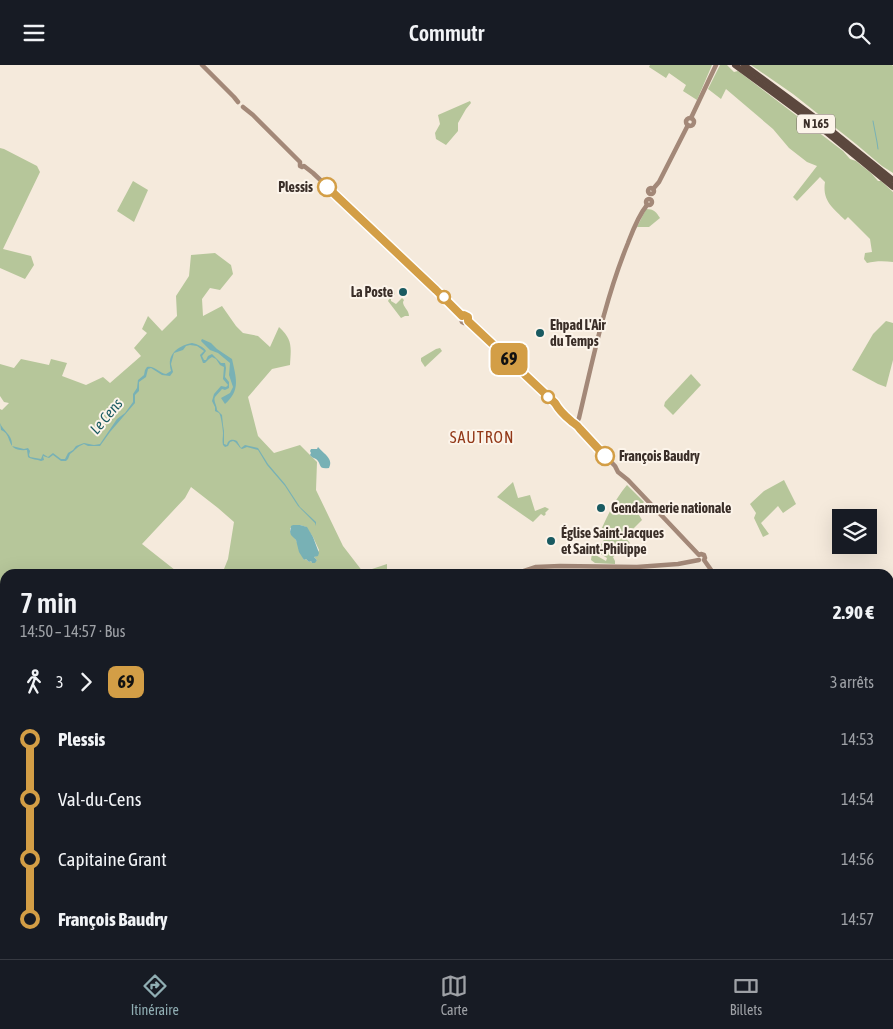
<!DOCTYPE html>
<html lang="fr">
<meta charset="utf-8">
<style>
body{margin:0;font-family:"Asap Condensed",sans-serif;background:#20242c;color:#f1f3f6;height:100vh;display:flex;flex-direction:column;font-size:19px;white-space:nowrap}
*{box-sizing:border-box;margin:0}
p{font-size:16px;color:#9ea1a6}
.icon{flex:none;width:28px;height:28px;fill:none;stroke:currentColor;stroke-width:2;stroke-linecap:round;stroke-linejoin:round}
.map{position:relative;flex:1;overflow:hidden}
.sheet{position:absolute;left:0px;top:504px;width:894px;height:391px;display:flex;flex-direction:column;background:#171b24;border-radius:15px 15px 0 0;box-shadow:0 5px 20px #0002}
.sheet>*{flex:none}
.badge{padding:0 10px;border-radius:8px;font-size:18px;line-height:32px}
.controls{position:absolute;left:832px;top:444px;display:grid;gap:10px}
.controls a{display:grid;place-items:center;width:45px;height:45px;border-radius:0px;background:#171b24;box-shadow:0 5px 20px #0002;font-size:25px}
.map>.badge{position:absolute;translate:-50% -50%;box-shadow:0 0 0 2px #fff}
.legs{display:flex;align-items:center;gap:8px;height:55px;padding:0 20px;font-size:16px}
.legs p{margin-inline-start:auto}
.overview{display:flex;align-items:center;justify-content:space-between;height:85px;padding:0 20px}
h1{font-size:28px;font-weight:600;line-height:38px}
ul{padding:0 20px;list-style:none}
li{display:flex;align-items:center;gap:18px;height:60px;font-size:19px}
li i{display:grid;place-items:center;width:8px;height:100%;margin:0 6px;background:currentColor}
li i::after{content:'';width:12px;height:12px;margin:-6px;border:4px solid;border-radius:50%;background:#171b24}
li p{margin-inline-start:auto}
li:first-child i{background:linear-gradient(#0000 50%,currentColor 0)}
li:last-child i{background:linear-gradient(currentColor 50%,#0000 0)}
header{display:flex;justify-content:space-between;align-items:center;height:65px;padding:0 20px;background:#171b24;font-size:22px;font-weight:600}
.menu{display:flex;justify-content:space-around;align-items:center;height:70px;border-top:1px solid #363941;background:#171b24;font-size:14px;color:#9ea1a6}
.menu a{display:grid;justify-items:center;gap:2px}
.menu .selected{color:#90aeb3}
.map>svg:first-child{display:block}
.green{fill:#b6c69a;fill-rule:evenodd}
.water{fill:#78b1b5}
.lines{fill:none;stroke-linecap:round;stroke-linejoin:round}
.stream{stroke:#78b1b5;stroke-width:1}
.secondary{stroke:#a38878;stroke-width:4.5}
.highway{stroke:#5c483e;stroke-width:6}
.line-1-casing{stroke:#fff;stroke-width:11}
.line-1{stroke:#d39e46;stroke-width:8}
.stop-1-dot{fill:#fff;stroke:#d39e46;stroke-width:2.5}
.poi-dot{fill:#195a61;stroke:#fcf4ea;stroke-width:2}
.labels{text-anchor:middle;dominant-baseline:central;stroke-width:4;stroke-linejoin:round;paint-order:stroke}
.shield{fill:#fcf4ea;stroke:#746962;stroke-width:1}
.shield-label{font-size:12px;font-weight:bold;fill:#3a2e28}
.stop-label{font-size:14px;font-weight:bold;fill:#3a2e28;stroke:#fcf4ea;text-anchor:end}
.poi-label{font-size:14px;font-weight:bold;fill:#3a2e28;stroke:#fcf4ea;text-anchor:start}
.water-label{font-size:15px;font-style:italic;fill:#195a61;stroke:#fcf4ea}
.quarter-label{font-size:16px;letter-spacing:1px;fill:#923818;stroke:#fcf4ea}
</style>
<header><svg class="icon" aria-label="menu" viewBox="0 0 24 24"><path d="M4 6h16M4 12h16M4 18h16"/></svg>Commutr<svg class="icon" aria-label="search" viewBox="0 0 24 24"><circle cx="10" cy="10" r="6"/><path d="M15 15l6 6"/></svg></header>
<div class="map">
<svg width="893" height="894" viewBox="0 0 893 894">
<rect width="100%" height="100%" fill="#f5eadc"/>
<g class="green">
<polygon points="650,0 712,0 697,35 683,26 686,20 669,8 666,13 649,2"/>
<path d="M720,0H727L734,7L738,6L843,86L850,94L856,96L862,101L871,108L878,116H881L893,127V197C884,196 875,196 867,198L864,194L865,188L872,187L870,174L848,152L845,155C833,143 822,136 825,117L820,112L797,136L793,132L817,101L807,97L789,83L773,64L726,24L721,34L708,24Z"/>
<polygon points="751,0 892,0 893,1 893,108 882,101 856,79 793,29"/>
<polygon points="470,36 471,38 466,44 458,58 458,66 446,80 436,74 435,68 440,59 438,50"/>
<polygon points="0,83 4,84 37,101 40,107 3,184 31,191 34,200 25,214 0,203"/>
<polygon points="133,116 148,125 134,157 117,146"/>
<path d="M646,144C654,144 656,147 660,153L649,162H637Z"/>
<path d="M215,188L231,200L233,209L220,225L210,223L202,234L203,251L222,241L236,261L243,268L258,271L270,282L279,262C293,275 291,282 290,300L272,304L248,332L258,371L274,388L300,380L317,397L316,425L343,481L363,507L387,499V509H222L228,494L234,457L218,443L191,422L185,433L142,479L180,509H5V618H0V344L2,345L9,338L4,337L0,331V299L14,303L21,294L49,300L51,294L67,298L62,311L86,320L103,312L110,318L141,291L134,283L147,268L142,264L148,251L162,266L177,251L176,231L189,211L191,190ZM300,460L306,462L313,472L319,485L316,491L314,492L317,495L312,498L311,496L309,497L306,494L304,495L296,475L290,467V463Z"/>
<path d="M394,225L395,229L391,233V236L396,239L402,233L404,235L403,237C403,242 409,245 409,251H405L401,253L388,236Z"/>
<polygon points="886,256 893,258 893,295 886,322 878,319 852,305 873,269"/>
<polygon points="440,283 442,286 425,302 421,296 421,293 436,284"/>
<polygon points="691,309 701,320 673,350 664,341 665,337"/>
<polygon points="784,415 796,439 783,448 778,441 761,458 769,469 763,472 754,453 756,448 750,439 764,426"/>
<polygon points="513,417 518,433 530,430 535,446 545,442 549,444 545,448 546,449 544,451 541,449 533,457 497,432"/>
<path d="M627,420L644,437L636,445L642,455L625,472L630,478L613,492L615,496V499L595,498L591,495L592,488L606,496L607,493L597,487L607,469L601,465C608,449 616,433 627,420Z"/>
<polygon points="0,630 2,630 3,639 5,639 5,705 0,723 0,673 1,673 0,664"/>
<polygon points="0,727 5,729 5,890 79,890 78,891 80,894 0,894"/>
<polygon points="395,890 836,890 837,894 398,894"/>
</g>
<g class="water">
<path d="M202,274L211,278L217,284L232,294C236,313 241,325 225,339L221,333L230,328L233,322L229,310L230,298L218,288L210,285L201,276Z"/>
<path d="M192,278C197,279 204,282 206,286L202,291L204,295H206L208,291L212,289L221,298H225L226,303L225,312L229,317V323L225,325L222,324C220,327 217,329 215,332C213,336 217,340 217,345L222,350L223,360L224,366V379L227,380C228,374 233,374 237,376L241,383L245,380L258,383L268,399L285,419L300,442L316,457V461L315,458L298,441L285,421L267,400L258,385L247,382L242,384C238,382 238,378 233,376L230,377L228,381L225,382L223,380C222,375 223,373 223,368C223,365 221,350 219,348C218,347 216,347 215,346V342L212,336L214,329L221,321L226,322L228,320L223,314L224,302L220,300L216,294L212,292L209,294L205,298H203L200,290L204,286L197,281L190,280L186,281L183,285L174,288L171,299L173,307L170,311L162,310L151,303L148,304L146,312L139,317V326L135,330V338L110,367L100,381H88L84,379C76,382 76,385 70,389L68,394L66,396H61L53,390L49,393L43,391L44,395L41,396C37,394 32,395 28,392L27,385C4,387 14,370 1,365L0,358C3,366 13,370 12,381L24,384L28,383L30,386L29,390L30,392L41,394L43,389L48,392L53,388L61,394H65L68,388L73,385L76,381L84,378L94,380L100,379L117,354L125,348L133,337V329L137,323L138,315L144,310L145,305L147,302C154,300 159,308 166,309L171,306C166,289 178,281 192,278Z"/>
<path d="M318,382C324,389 334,394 329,403C317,405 322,398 316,394C314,393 311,392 310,390L311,388L310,386L311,384H317Z"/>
<polygon points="293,460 300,460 307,462 313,472 319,488 318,491 314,492 317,495 315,498 312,498 311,496 309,497 306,494 304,495 299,487 296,475 291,470 290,467 291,461"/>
</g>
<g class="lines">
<polyline class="stream" points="873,56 877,77 878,84"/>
<g class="secondary">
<polyline points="202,0 234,32 238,37"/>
<polyline points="243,42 253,50 300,97 300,101 302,102 304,101 313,108 437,225 462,251"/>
<circle cx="690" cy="57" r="4"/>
<polyline points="691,53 716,0"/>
<circle cx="651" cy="126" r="3"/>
<polyline points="653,124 659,117 688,60"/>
<circle cx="649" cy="137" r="3"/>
<polyline points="462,251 461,254 462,257 464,258 468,256"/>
<path d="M468,256L555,338C559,345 564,350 570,355C574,359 577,359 579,364L615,401L618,407L628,415L699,490L701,489L704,490L705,493L704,495L714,509"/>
<path d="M576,359L579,353C593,294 605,234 628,178C633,165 638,151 647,140"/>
<polyline points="515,509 536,502 560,501 637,502 678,499 699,495"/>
<polyline points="889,523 893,523"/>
<polyline points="889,761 893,768"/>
<polyline points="183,890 200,894"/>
<polyline points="114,894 128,890"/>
<polyline points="254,894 263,890"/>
</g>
<g class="highway">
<polyline points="735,0 826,67 893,122"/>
<polyline points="744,0 821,57 893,115"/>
</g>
</g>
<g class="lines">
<g class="line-1-casing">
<path id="line-1" d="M327,122L436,225L462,251L464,250L468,252V256L555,338C559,345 564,350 570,355C574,359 577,359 580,364L605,391"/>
</g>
<use href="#line-1" class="line-1"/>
</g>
<g class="stop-1-dot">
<circle cx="327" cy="122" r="9"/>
<circle cx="444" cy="232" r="6"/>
<circle cx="548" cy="332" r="6"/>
<circle cx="605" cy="391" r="9"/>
</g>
<g class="poi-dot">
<circle cx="403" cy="227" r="5"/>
<circle cx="540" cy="268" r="5"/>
<circle cx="601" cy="443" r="5"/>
<circle cx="551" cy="476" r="5"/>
</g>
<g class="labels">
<rect class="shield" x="797" y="49.5" width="38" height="19" rx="4"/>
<g class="shield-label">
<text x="816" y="59">N 165</text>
</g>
<g class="stop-label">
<text x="313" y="122">Plessis</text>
<text x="619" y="391" text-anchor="start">François Baudry</text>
</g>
<g class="poi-label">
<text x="393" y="227" text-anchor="end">La Poste</text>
<text x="550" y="260">Ehpad L'Air<tspan x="550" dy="16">du Temps</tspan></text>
<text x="611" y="443">Gendarmerie nationale</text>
<text x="561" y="468">Église Saint-Jacques<tspan x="561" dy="16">et Saint-Philippe</tspan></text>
</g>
<g class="water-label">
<text transform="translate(106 351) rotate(-50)">Le Cens</text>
</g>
<g class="quarter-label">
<text x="482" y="372">SAUTRON</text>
</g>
</g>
</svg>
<div class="controls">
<a><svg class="icon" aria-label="layers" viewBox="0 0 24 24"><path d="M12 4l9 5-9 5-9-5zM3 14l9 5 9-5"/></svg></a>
</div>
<b class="badge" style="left:509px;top:294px;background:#d39e46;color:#111">69</b>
<section class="sheet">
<div class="overview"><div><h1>7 min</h1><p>14:50 – 14:57 · Bus</p></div><b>2.90 €</b></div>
<div class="legs"><svg class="icon" aria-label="walk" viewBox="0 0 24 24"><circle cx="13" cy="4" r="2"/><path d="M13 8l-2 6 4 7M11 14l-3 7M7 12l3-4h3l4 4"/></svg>3<svg class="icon" aria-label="forward" viewBox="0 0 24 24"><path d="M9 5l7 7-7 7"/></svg><b class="badge" style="background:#d39e46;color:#111">69</b><p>3 arrêts</p></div>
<ul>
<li><i style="color:#d39e46"></i><b>Plessis</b><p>14:53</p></li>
<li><i style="color:#d39e46"></i><span>Val-du-Cens</span><p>14:54</p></li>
<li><i style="color:#d39e46"></i><span>Capitaine Grant</span><p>14:56</p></li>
<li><i style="color:#d39e46"></i><b>François Baudry</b><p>14:57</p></li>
</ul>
</section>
</div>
<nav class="menu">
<a class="selected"><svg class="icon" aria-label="directions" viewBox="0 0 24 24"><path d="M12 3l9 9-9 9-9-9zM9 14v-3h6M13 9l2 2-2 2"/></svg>Itinéraire</a>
<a><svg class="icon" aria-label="map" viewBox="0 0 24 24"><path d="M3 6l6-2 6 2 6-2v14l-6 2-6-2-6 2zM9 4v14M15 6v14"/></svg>Carte</a>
<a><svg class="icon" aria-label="tickets" viewBox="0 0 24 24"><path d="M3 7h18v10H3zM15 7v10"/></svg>Billets</a>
</nav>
